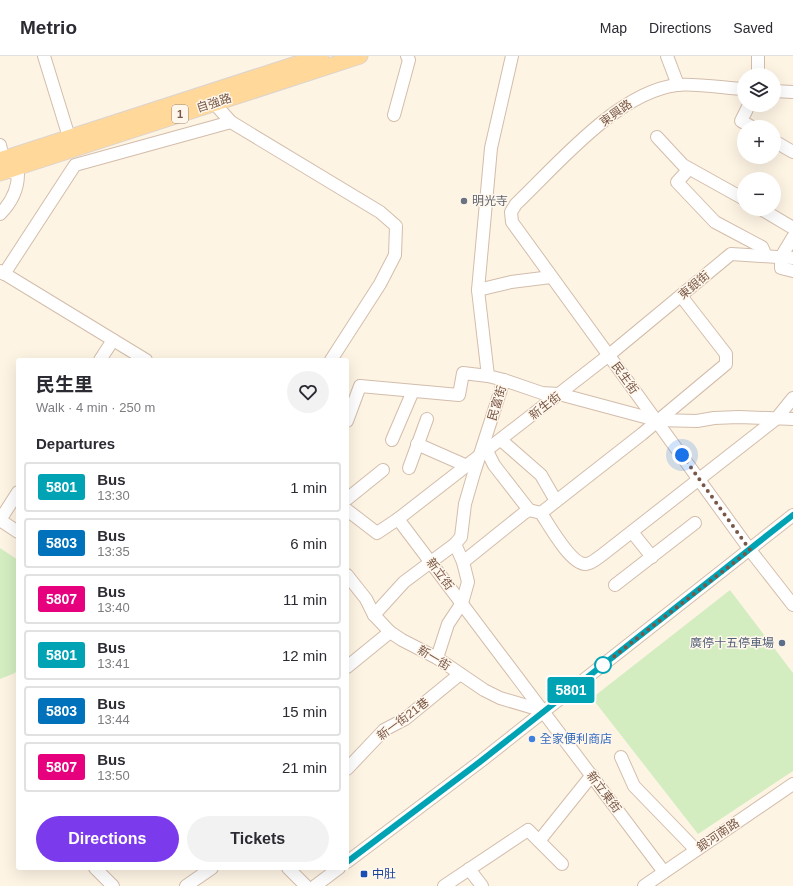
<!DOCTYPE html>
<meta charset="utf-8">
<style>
body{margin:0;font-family:Arial,"Noto Sans TC",sans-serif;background:#f2f2f3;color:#2b2b33;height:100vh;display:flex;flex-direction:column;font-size:15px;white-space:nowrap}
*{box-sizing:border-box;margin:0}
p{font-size:13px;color:#7c7c81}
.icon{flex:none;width:22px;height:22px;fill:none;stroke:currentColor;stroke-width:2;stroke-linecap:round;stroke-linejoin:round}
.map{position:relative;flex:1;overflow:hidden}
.drawer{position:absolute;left:16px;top:302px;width:333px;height:512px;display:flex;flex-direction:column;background:#fff;border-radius:4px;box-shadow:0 4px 16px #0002}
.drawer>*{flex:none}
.badge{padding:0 8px;border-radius:3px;font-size:14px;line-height:26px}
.controls{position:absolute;left:737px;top:12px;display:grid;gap:8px}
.controls a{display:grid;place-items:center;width:44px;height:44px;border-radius:50%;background:#fff;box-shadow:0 4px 16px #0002;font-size:20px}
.you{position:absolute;width:20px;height:20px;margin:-10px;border:3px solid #fff;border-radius:50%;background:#1a73e8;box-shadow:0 0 0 6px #1a73e833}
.map>.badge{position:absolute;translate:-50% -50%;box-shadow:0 0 0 2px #fff}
h2{padding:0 20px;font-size:15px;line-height:36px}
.round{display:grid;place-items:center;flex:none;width:42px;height:42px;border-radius:21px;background:#f2f2f3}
.head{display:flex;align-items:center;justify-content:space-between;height:68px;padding:0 20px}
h1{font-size:19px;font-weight:700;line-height:30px}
.action{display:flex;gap:8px;margin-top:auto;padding:8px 20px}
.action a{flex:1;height:46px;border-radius:24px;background:#7c3aed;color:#fff;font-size:16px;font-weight:700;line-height:46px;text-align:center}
.action a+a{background:#f2f2f3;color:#2b2b33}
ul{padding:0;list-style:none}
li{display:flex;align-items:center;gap:12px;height:50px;margin:0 8px 6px;padding:0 12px;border:2px solid #e1e1e2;border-radius:4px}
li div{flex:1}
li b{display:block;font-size:15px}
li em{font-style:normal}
li .badge{min-width:44px;font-weight:700;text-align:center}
header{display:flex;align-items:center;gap:24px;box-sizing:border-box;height:56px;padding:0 20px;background:#fff;border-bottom:1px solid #e1e1e2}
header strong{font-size:19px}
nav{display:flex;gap:22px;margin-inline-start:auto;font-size:14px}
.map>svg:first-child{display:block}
.green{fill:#d3edc1}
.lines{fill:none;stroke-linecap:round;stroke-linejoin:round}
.minor-casing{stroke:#d3bdab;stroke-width:14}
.major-casing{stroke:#dcd4cf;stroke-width:17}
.minor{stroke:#fff;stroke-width:12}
.major{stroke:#ffd89a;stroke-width:15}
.line-casing{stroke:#fff;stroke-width:9}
.line{stroke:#00a3b4;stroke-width:6}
.walk{stroke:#795847;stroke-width:4;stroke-dasharray:0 7.2}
.worship-dot{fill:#6b7280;stroke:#fff7ec;stroke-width:1.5}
.service-dot{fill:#5c6f8a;stroke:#fff7ec;stroke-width:1.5}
.stop-dot{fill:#fff;stroke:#00a3b4;stroke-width:2}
.shop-dot{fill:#3f7fe0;stroke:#fff7ec;stroke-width:1.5}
.transit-dot{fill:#1a4fb4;stroke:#fff7ec;stroke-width:1.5}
.labels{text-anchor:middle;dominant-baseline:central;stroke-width:3;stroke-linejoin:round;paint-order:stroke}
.shield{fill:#fff7ec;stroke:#a18878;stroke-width:1}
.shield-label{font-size:11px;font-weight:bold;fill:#795847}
.street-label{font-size:12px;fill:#795847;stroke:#fff7ec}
.worship-label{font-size:12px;fill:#5b616d;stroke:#fff7ec;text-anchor:start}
.service-label{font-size:12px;fill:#4e5e75;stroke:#fff7ec;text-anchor:end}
.shop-label{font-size:12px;fill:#366cbe;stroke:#fff7ec;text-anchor:start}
.transit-label{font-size:12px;fill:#164399;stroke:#fff7ec;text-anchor:start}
</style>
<header>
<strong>Metrio</strong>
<nav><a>Map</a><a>Directions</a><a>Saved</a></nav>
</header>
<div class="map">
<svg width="793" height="830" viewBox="0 0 793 830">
<rect width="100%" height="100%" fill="#fef4e4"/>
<g class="green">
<polygon points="0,492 18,504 18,612 15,617 0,623"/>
<polygon points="730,534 793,617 793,715 698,778 592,642"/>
</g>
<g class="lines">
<g class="minor-casing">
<g id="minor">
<polyline points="44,0 69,81"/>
<polyline points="667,0 678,29"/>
<polyline points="758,0 758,19"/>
<path d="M744,33C726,32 694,27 677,29C618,36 558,108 516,148L511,156L512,166L750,494L793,549"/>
<polyline points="774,35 793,36"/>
<polyline points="214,47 231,66 380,156 396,170 395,199 380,228 331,304"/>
<polyline points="749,49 741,65 752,71"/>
<polyline points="394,59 409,4 407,0"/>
<polyline points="657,81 683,109 744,143"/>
<polyline points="774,85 793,96"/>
<polyline points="0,89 5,110"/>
<polyline points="689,113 677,126 715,166 762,191 766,200"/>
<polyline points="761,153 793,172"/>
<path d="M0,158C11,147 18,134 18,118L6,115L4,117"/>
<polyline points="793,181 781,201 781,212 793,215"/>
<polyline points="0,215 146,304"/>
<polyline points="4,218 75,109 231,66"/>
<polyline points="478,234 511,226 551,221"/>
<polyline points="100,304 113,284"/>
<polyline points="504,324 488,320 478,234 491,92 512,0"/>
<polyline points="347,365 360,330 459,339 463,317 488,320"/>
<polyline points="392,384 413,335"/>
<polyline points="501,384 541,419 556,445"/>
<polyline points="417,388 467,410"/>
<polyline points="484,389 494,409 529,454"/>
<polyline points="409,412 427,363"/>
<polyline points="18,436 0,464 18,476"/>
<polyline points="347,443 383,414"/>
<polyline points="347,454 377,477 398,463"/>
<path d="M541,457C549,469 571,509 586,508C591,508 598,502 602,499L776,363L793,342"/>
<polyline points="632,476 652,501"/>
<polyline points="463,506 524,457 529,454 541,457 642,378 726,308 726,298 681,240"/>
<polyline points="347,519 366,543 374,559 390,576 402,584 437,602 484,634 500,642 544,655"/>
<polyline points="615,529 695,467"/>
<polyline points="374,559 404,526 455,488"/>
<polyline points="437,602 448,568 462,547 468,526 463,506 455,488 461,481 465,448 474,417 504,324 542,337 559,338 656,364 697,365 714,362 739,361 793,363"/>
<polyline points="347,611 390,576"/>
<polyline points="621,701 634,730 696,794"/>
<polyline points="347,713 384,674 405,663 460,618"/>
<polyline points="539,785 592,719"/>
<polyline points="347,806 481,705 793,459"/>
<polyline points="95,812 113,830"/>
<polyline points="288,812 306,830"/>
<polyline points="469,813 482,830"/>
<polyline points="664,816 398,463 609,299 731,198 793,202"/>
<polyline points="186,830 212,812"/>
<polyline points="315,830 339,812"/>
<polyline points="444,830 528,774 562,808"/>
<polyline points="644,830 793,728"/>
</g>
</g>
<g class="major-casing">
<g id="major">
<polyline points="0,104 321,0"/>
<polyline points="0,117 360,0"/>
</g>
</g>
<use href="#minor" class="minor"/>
<use href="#major" class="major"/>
</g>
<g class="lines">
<g class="line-casing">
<polyline id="line" points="347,806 481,705 793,459"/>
</g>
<use href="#line" class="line"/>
<polyline class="walk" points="603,609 750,494 682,399"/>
</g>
<circle class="worship-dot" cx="464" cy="145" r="4"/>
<circle class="service-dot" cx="782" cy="587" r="4"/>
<circle class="stop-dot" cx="603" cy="609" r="8"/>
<circle class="shop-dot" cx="532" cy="683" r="4"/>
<rect class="transit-dot" x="360" y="814" width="8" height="8" rx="2"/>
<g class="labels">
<rect class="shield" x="172" y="49" width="16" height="18" rx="3"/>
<g class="shield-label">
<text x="180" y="58">1</text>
</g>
<g class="street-label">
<text transform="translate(214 47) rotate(-18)">自強路</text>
<text transform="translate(616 57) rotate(-36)">東興路</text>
<text transform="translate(694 229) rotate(-40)">東銀街</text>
<text transform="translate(625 322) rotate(54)">民生街</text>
<text transform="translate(497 347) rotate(-73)">民富街</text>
<text transform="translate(545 350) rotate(-38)">新生街</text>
<text transform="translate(440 518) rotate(53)">新立街</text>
<text transform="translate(434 602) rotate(31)">新一街</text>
<text transform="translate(403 663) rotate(-37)">新一街21巷</text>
<text transform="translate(604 736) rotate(53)">新立東街</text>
<text transform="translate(718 779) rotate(-34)">銀河南路</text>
</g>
<g class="worship-label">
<text x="472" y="145">明光寺</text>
</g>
<g class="service-label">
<text x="774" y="587">廣停十五停車場</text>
</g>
<g class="shop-label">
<text x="540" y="683">全家便利商店</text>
</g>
<g class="transit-label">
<text x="372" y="818">中肚</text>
</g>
</g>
</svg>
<div class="controls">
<a><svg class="icon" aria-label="layers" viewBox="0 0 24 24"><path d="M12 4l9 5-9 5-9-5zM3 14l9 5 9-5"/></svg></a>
<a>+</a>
<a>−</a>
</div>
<div class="you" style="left:682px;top:399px"></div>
<b class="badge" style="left:571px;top:634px;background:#00a3b4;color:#fff">5801</b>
<section class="drawer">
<div class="head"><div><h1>民生里</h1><p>Walk · 4 min · 250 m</p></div><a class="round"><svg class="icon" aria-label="heart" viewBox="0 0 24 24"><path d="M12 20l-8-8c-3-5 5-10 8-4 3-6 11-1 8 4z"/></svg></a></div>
<h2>Departures</h2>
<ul>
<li><span class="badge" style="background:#00a3b4;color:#fff">5801</span><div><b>Bus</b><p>13:30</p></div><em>1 min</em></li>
<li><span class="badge" style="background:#0072bc;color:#fff">5803</span><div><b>Bus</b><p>13:35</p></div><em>6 min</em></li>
<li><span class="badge" style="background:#e6007e;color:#fff">5807</span><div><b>Bus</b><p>13:40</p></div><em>11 min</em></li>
<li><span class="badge" style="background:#00a3b4;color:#fff">5801</span><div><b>Bus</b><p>13:41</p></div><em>12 min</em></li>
<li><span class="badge" style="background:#0072bc;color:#fff">5803</span><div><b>Bus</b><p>13:44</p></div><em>15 min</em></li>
<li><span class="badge" style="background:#e6007e;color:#fff">5807</span><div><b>Bus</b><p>13:50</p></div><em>21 min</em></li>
</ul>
<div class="action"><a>Directions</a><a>Tickets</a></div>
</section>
</div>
